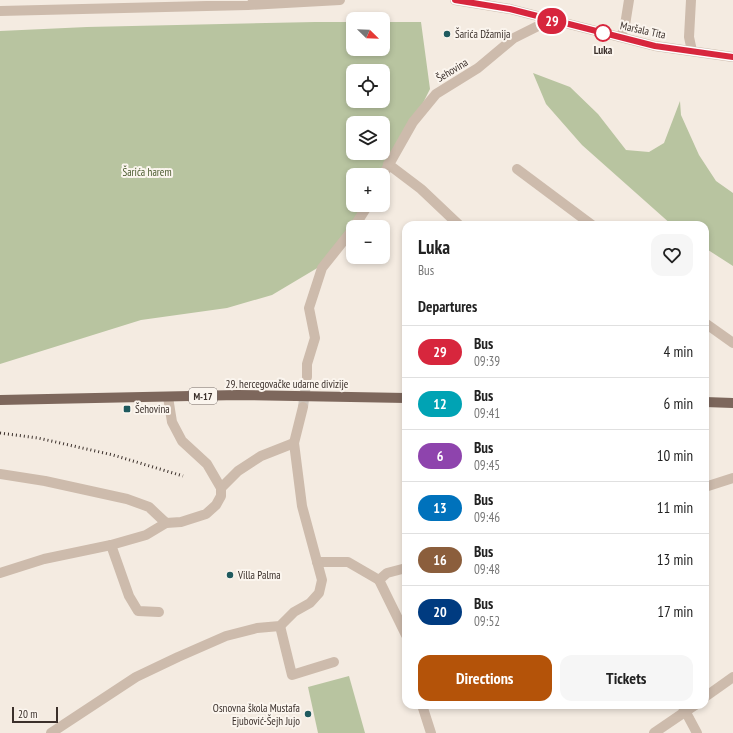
<!DOCTYPE html>
<meta charset="utf-8">
<style>
body{margin:0;font-family:"PT Sans Narrow",sans-serif;background:#f6f6f6;color:#222;height:100vh;display:flex;flex-direction:column;font-size:15px;white-space:nowrap}
*{box-sizing:border-box;margin:0}
p{font-size:13px;color:#767676}
.icon{flex:none;width:22px;height:22px;fill:none;stroke:currentColor;stroke-width:2;stroke-linecap:round;stroke-linejoin:round}
.map{position:relative;flex:1;overflow:hidden}
.drawer{position:absolute;left:402px;top:221px;width:307px;height:488px;display:flex;flex-direction:column;background:#fff;border-radius:12px;box-shadow:0 2px 6px #0003}
.drawer>*{flex:none}
.badge{padding:0 8px;border-radius:13px;font-size:14px;line-height:26px}
.needle{width:26px;rotate:113deg}
.tools{position:absolute;left:346px;top:12px;display:grid;gap:8px}
.tools a{display:grid;place-items:center;width:44px;height:44px;border-radius:8px;background:#fff;box-shadow:0 2px 6px #0003;font-size:20px}
.scale{position:absolute;left:12px;bottom:10px;width:46px;box-sizing:border-box;padding-left:4px;border:2px solid #3b302b;border-top:0;font-size:11px;line-height:14px;white-space:nowrap;color:#3b302b;-webkit-text-stroke:3px #fbf5ee;paint-order:stroke}
.map>.badge{position:absolute;translate:-50% -50%;box-shadow:0 0 0 2px #fff}
h2{padding:0 16px;font-size:15px;line-height:36px}
.round{display:grid;place-items:center;flex:none;width:42px;height:42px;border-radius:12px;background:#f6f6f6}
.head{display:flex;align-items:center;justify-content:space-between;height:68px;padding:0 16px}
h1{font-size:19px;font-weight:800;line-height:30px}
.primary-button{display:flex;gap:8px;margin-top:auto;padding:8px 16px}
.primary-button a{flex:1;height:46px;border-radius:12px;background:#b45309;color:#fff;font-size:16px;font-weight:800;line-height:46px;text-align:center}
.primary-button a+a{background:#f6f6f6;color:#222}
ul{padding:0;list-style:none}
li{display:flex;align-items:center;gap:12px;height:52px;padding:0 16px;border-top:1px solid #e0e0e0}
li div{flex:1}
li b{display:block;font-size:15px}
li em{font-style:normal}
li .badge{min-width:44px;font-weight:700;text-align:center}
.map>svg:first-child{display:block}
.green{fill:#b8c4a0;fill-rule:evenodd}
.lines{fill:none;stroke-linecap:round;stroke-linejoin:round}
.minor-tunnel{stroke:#cfc6bd;stroke-width:10;stroke-dasharray:10 5;stroke-linecap:butt}
.minor{stroke:#cdbbac;stroke-width:10}
.major{stroke:#7d675c;stroke-width:10}
.rail{stroke:#3b302b;stroke-width:3;stroke-dasharray:1 3;stroke-linecap:butt}
.line-casing{stroke:#fff;stroke-width:9}
.line{stroke:#d7263d;stroke-width:6}
.stop-dot{fill:#fff;stroke:#d7263d;stroke-width:2}
.poi-dot{fill:#1f5a5e;stroke:#fbf5ee;stroke-width:1.5}
.labels{text-anchor:middle;dominant-baseline:central;stroke-width:4;stroke-linejoin:round;paint-order:stroke}
.shield{fill:#fbf5ee;stroke:#756b66;stroke-width:1}
.shield-label{font-size:10px;font-weight:bold;fill:#3b302b}
.street-label{font-size:11px;fill:#3b302b;stroke:#fbf5ee}
.poi-label{font-size:11px;fill:#3b302b;stroke:#fbf5ee;text-anchor:start}
.stop-label{font-size:11px;font-weight:bold;fill:#3b302b;stroke:#fbf5ee}
.park-label{font-size:11px;fill:#4a5a2e;stroke:#fbf5ee}
</style>
<div class="map">
<svg width="733" height="733" viewBox="0 0 733 733">
<rect width="100%" height="100%" fill="#f4ebe1"/>
<g class="green">
<path d="M315,22H353V49H383V22H421L430,89L409,131L383,175H353V205H368L319,267L272,295L227,308L141,320L0,364V31L87,27ZM353,71H383V101H353ZM353,123H383V153H353Z"/>
<polygon points="533,73 570,87 598,114 626,150 649,152 664,143 680,101 681,115 699,155 716,181 733,193 733,266 705,248 705,225 672,225 582,145 546,104"/>
<polygon points="349,676 365,733 318,733 308,687"/>
</g>
<g class="lines">
<polyline class="minor-tunnel" points="303,407 307,377"/>
<g class="minor">
<polyline points="455,0 510,9 655,46 733,57"/>
<polyline points="691,0 689,37 692,51"/>
<polyline points="0,11 248,5 340,0"/>
<polyline points="621,37 625,25 629,0"/>
<polyline points="388,164 421,189 459,225"/>
<polyline points="517,169 592,225"/>
<polyline points="383,175 413,122 436,94 478,68 514,38 550,20"/>
<polyline points="354,227 368,205"/>
<polyline points="705,323 733,343"/>
<polyline points="307,377 307,364 315,338 309,308 322,268 353,229"/>
<polyline points="0,474 45,481 127,499 149,507 166,523 181,522 206,514 216,505 221,496 221,488 207,464 182,441 172,422 168,397"/>
<polyline points="705,487 733,478"/>
<polyline points="221,488 238,471 261,456 294,443"/>
<polyline points="111,545 129,596 138,611 159,612"/>
<polyline points="317,562 348,562 379,580"/>
<polyline points="0,573 44,559 111,545 146,535 166,523"/>
<polyline points="379,580 406,635"/>
<polyline points="379,580 387,573 406,568"/>
<polyline points="280,626 292,675 334,662"/>
<polyline points="705,697 733,677"/>
<polyline points="422,705 431,733"/>
<polyline points="682,705 697,733"/>
<polyline points="51,733 136,677 178,657 226,636 257,628 280,626 294,612 310,603 319,593 322,580 302,506 294,443 303,407"/>
<polyline points="654,733 695,705"/>
</g>
<g class="major">
<polyline points="0,400 238,395 406,398"/>
<polyline points="705,402 733,403"/>
</g>
<polyline class="rail" points="0,433 38,438 113,455 183,476"/>
</g>
<g class="lines">
<g class="line-casing">
<polyline id="line" points="455,0 510,9 655,46 733,57"/>
</g>
<use href="#line" class="line"/>
</g>
<circle class="stop-dot" cx="603" cy="33" r="8"/>
<g class="poi-dot">
<circle cx="447" cy="34" r="4"/>
<rect x="123" y="405" width="8" height="8" rx="2"/>
<circle cx="230" cy="575" r="4"/>
<circle cx="308" cy="714" r="4"/>
</g>
<g class="labels">
<rect class="shield" x="189" y="388" width="28" height="16" rx="3"/>
<g class="shield-label">
<text x="203" y="396">M-17</text>
</g>
<g class="street-label">
<text transform="translate(643 30) rotate(12)">Maršala Tita</text>
<text transform="translate(452 70) rotate(-31)">Šehovina</text>
<text x="287" y="384">29. hercegovačke udarne divizije</text>
</g>
<g class="poi-label">
<text x="455" y="34">Šarića Džamija</text>
<text x="135" y="409">Šehovina</text>
<text x="238" y="575">Villa Palma</text>
<text x="300" y="708" text-anchor="end">Osnovna škola Mustafa<tspan x="300" dy="13">Ejubović-Šejh Jujo</tspan></text>
</g>
<g class="stop-label">
<text x="603" y="50">Luka</text>
</g>
<g class="park-label">
<text x="147" y="172">Šarića harem</text>
</g>
</g>
</svg>
<div class="tools">
<a><svg class="needle" viewBox="-14 -14 28 28"><path d="M0-13l5 13h-10z" fill="#e53935"/><path d="M0 13l5-13h-10z" fill="#767676"/></svg></a>
<a><svg class="icon" aria-label="locate" viewBox="0 0 24 24"><circle cx="12" cy="12" r="6"/><path d="M12 2v4M12 18v4M2 12h4M18 12h4"/></svg></a>
<a><svg class="icon" aria-label="layers" viewBox="0 0 24 24"><path d="M12 4l9 5-9 5-9-5zM3 14l9 5 9-5"/></svg></a>
<a>+</a>
<a>−</a>
</div>
<div class="scale">20 m</div>
<b class="badge" style="left:552px;top:21px;background:#d7263d;color:#fff">29</b>
<section class="drawer">
<div class="head"><div><h1>Luka</h1><p>Bus</p></div><a class="round"><svg class="icon" aria-label="heart" viewBox="0 0 24 24"><path d="M12 20l-8-8c-3-5 5-10 8-4 3-6 11-1 8 4z"/></svg></a></div>
<h2>Departures</h2>
<ul>
<li><span class="badge" style="background:#d7263d;color:#fff">29</span><div><b>Bus</b><p>09:39</p></div><em>4 min</em></li>
<li><span class="badge" style="background:#00a3b4;color:#fff">12</span><div><b>Bus</b><p>09:41</p></div><em>6 min</em></li>
<li><span class="badge" style="background:#8e44ad;color:#fff">6</span><div><b>Bus</b><p>09:45</p></div><em>10 min</em></li>
<li><span class="badge" style="background:#0072bc;color:#fff">13</span><div><b>Bus</b><p>09:46</p></div><em>11 min</em></li>
<li><span class="badge" style="background:#8b5e3c;color:#fff">16</span><div><b>Bus</b><p>09:48</p></div><em>13 min</em></li>
<li><span class="badge" style="background:#003b80;color:#fff">20</span><div><b>Bus</b><p>09:52</p></div><em>17 min</em></li>
</ul>
<div class="primary-button"><a>Directions</a><a>Tickets</a></div>
</section>
</div>
